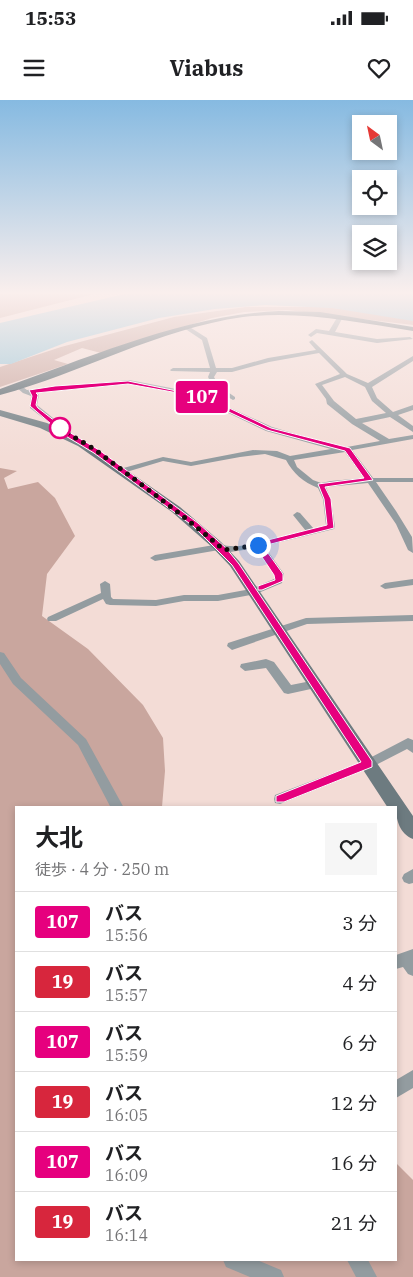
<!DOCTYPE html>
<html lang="ja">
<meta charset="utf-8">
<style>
body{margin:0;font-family:"IBM Plex Serif","Noto Sans JP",serif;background:#f6f6f6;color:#202124;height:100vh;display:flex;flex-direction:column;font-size:19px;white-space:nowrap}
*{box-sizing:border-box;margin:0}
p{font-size:16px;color:#757577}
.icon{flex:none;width:28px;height:28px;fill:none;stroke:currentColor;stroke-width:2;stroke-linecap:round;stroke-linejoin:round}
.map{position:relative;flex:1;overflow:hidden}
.drawer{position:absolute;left:15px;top:706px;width:382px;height:455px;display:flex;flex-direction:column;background:#fff;border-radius:0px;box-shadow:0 2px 8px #0003}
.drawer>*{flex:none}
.badge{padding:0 10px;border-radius:4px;font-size:18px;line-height:32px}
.needle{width:32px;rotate:327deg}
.controls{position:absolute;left:352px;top:15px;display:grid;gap:10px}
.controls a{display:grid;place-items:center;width:45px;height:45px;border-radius:0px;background:#fff;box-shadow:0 2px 8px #0003;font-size:25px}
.you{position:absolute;width:25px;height:25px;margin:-12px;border:4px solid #fff;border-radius:50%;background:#1a73e8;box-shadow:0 0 0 8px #1a73e833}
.map>.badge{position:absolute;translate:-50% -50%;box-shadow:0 0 0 2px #fff}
.round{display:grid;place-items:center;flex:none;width:52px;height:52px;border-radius:0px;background:#f6f6f6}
.headline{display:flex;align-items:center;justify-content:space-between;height:85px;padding:0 20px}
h1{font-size:24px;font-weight:700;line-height:38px}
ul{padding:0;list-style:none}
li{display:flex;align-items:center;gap:15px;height:60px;padding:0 20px;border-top:1px solid #e0e0e0}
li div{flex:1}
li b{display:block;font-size:19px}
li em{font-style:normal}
li .badge{min-width:55px;font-weight:700;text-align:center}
.status{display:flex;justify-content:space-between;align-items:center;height:35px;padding:0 25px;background:#fff;direction:ltr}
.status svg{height:14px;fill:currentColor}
header{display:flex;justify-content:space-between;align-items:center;height:65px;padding:0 20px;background:#fff;font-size:22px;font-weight:700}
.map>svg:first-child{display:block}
.green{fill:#c9a69e}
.water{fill:#93c4d7}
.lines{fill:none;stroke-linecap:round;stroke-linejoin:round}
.street{fill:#939ca0;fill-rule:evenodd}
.secondary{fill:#6d7b80;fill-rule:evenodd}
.primary{fill:#53636a;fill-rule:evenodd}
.line{fill:#e6007e;stroke:#fff}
.walk{stroke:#140d0b;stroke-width:5;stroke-dasharray:0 9}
.stop-dot{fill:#fff;stroke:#e6007e;stroke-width:2.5}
</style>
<div class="status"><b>15:53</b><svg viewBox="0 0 49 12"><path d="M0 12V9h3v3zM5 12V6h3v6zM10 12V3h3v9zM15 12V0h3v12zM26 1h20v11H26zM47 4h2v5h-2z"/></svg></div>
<header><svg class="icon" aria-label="menu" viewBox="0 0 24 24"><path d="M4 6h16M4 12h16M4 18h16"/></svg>Viabus<svg class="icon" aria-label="heart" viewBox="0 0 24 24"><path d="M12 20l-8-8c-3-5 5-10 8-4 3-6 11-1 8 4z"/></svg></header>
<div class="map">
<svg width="413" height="1177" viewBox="0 0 413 1177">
<rect width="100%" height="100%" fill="#f3dcd6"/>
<g class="green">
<polygon points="0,192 102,192 0,218"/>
<polygon points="246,207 324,207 413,217 413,225 287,210 244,212 212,218 101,253 82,248 54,260 68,264 0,287 0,267 61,247 174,217"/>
<polygon points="0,368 17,371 4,378 8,389 38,382 55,398 75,436 47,474 42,516 88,549 143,605 163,638 165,671 162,707 16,708 16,1160 396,1160 396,1063 413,1080 413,1177 0,1177"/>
</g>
<polygon class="water" points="133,192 413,192 413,221 332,208 265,205 215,209 159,218 67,242 11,264 0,264 0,223"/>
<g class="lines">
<g class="street">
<polygon points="340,215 343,217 335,232 377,239 410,237 413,239 377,243 317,233 311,237 308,235 316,229 329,231 338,216"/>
<path d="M184,226H188L207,238L216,268H232L268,258L316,250L309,242L312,240L347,274L368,283L413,256V261L372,287L377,298L393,312L413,305V310L398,315L413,326V332L390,317L362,323L389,339L413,335V339L352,350L373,378H413V382H376L396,411L412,437L413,453L408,450L396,424L368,383L326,387L331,399L335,427L334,429L264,446L284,474L282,483L256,494L218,501H184L156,506L110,505L106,504L103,499L56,521H48L47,519L48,517L101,493L100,484L105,481L110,484L111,497L113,499L156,500L184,495H218L251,489L274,479V474L256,448L224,453L219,450L155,461L150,458L155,455L220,444C240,452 283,436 306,431L293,415L297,412L300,413L314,429L326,425L323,399L318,388C303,382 293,373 286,360L265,354L240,357L191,366L163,361L123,373H120V369L163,357L191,362L253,350L277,351L290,356L331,349L266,331L193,296L129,284L37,293L39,295L37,305L70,332V336H67L30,308L31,296L23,293L16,287V285H20L27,290L129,280L197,293L272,327L333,345L347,347L380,341L352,324L327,304L326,299L315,284L340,274L319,253L269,262L232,272H217L214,277L219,286L235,297V299L233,300L214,289L208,277L210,272L171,271L170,270L173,268H210L202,240L184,228ZM345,277L365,287L372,301L386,313L356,319L334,301L322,285ZM345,352L364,378L331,381L321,383L313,380L297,367L294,360Z"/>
<polygon points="413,479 413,485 385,489 380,486 385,483"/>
<polygon points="413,515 413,521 307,524 232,550 227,546 228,543 306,518"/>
<polygon points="0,552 4,553 21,578 86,639 124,708 111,708 78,645 13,584 0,564"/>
<polygon points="266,559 274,562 291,585 316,580 322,584 320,587 288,594 284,593 266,568 245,571 240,567 241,564"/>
<polygon points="408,638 413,640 413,653 407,649 372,667 280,704 275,703 274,699 275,695 364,661"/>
<polygon points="413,769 413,783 409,784 404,782 402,778 404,774"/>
<polygon points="413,849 413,876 408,874 403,867 396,869 396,855"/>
<polygon points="413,970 413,988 396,998 396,980"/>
<polygon points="223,1160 257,1160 281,1170 284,1177 250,1177 226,1167"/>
<polygon points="347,1160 368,1160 377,1177 356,1177"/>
</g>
<path class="secondary" d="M0,310L47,323L86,342L180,407L221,442L239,461L413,716V739C400,734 396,720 396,708H388L230,466L212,447L172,412L78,346L40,328L0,316Z"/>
<path class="primary" d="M279,211L320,212L413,227V231C357,222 300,210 243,217C158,229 82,273 0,295V289C91,257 182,216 279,211Z"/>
</g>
<linearGradient id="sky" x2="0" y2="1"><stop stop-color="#86bae1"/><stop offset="0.54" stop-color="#faefed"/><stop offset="1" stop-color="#faefed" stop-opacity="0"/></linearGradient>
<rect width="413" height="357" fill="url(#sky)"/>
<polygon class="line" points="128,281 206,297 271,328 350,348 373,380 325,387 331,399 334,428 263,446 283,474 283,481 262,490 258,490 258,486 275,480 274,475 254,445 256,443 327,425 324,399 318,384 364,378 345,351 267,330 201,299 178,293 128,284 36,293 38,295 36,305 38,308 69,332 99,350 198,423 226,448 239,464 372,661 372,667 284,702 276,702 276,696 361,662 232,465 193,426 94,353 64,335 30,306 32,296 29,290 55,286"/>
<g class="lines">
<path class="walk" d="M60,328L57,325C69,336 85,342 98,352C141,384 183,415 224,450L258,445"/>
</g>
<circle class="stop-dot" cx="60" cy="328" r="10"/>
</svg>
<div class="controls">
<a><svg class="needle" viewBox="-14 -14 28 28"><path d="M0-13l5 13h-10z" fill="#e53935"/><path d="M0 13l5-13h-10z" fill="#757577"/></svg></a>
<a><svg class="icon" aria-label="locate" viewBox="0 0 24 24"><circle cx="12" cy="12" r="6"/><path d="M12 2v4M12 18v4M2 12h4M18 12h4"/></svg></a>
<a><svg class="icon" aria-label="layers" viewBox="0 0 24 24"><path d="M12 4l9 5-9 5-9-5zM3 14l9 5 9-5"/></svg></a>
</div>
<div class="you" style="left:258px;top:445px"></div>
<b class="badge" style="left:202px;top:297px;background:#e6007e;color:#fff">107</b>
<section class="drawer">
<div class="headline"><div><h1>大北</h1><p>徒歩 · 4 分 · 250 m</p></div><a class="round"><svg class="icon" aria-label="heart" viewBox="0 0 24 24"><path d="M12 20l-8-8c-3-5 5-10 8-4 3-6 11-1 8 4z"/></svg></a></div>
<ul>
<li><span class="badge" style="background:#e6007e;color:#fff">107</span><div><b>バス</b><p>15:56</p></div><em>3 分</em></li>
<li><span class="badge" style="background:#d7263d;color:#fff">19</span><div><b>バス</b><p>15:57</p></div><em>4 分</em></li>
<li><span class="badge" style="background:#e6007e;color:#fff">107</span><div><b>バス</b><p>15:59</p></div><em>6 分</em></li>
<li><span class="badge" style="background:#d7263d;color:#fff">19</span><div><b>バス</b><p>16:05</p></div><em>12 分</em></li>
<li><span class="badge" style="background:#e6007e;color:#fff">107</span><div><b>バス</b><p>16:09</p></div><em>16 分</em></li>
<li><span class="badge" style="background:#d7263d;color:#fff">19</span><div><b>バス</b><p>16:14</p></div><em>21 分</em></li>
</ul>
</section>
</div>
